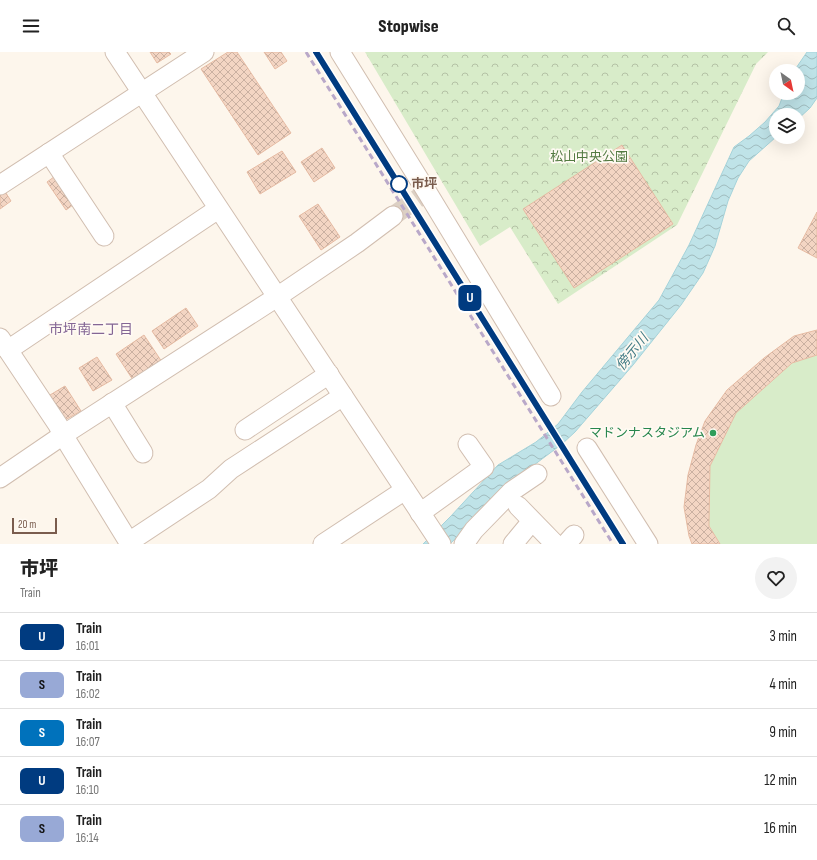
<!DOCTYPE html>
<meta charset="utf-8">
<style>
body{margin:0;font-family:"Sofia Sans Condensed","Noto Sans JP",sans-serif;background:#f2f2f2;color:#222;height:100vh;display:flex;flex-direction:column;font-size:15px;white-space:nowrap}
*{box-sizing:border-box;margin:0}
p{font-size:13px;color:#767676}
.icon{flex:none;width:22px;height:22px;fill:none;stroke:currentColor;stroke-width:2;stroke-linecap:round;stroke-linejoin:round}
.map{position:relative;height:492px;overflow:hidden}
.sheet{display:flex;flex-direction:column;background:#fff;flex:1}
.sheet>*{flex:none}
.badge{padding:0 8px;border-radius:6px;font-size:14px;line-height:26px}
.needle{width:26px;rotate:147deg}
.controls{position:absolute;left:769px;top:12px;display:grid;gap:8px}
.controls a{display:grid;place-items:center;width:36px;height:36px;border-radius:50%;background:#fff;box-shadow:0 4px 16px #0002;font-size:20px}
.scale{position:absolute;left:12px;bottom:10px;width:45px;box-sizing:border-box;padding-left:4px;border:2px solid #7a5c4d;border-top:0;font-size:11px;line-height:14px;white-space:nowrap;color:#7a5c4d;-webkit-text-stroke:3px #fffaf3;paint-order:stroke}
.map>.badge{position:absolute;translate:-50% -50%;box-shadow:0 0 0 2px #fff}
.round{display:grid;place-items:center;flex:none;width:42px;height:42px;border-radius:21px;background:#f2f2f2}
.summary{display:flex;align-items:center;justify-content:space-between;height:68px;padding:0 20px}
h1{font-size:19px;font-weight:800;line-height:30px}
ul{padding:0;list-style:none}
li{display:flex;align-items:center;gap:12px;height:48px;padding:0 20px;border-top:1px solid #e0e0e0}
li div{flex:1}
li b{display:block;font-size:15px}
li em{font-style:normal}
li .badge{min-width:44px;font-weight:700;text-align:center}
header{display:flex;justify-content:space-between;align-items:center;height:52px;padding:0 20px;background:#fff;font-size:18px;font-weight:800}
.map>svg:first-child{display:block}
.park{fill:url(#park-crowns)}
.garden{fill:#d8ecc9}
.water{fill:url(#water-waves);stroke:#a5d3da}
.building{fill:url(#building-cross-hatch);stroke:#e6bba3}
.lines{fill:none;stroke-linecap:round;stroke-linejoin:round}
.minor-tunnel{stroke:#dcd0c4;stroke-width:19;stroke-dasharray:19 10;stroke-linecap:butt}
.minor-casing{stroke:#d1beb0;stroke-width:21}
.minor{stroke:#fff;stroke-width:19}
.rail{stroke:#b9a8c9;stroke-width:3;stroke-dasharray:6 4;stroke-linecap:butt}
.line-casing{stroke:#fff;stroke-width:9}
.line{stroke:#003b80;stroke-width:6}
.stop-dot{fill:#fff;stroke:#003b80;stroke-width:2}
.leisure-dot{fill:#2e9e5b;stroke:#fffaf3;stroke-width:1.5}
.labels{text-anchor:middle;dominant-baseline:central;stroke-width:3.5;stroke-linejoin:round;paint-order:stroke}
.park-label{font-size:13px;fill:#537a41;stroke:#fffaf3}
.stop-label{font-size:13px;font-weight:bold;fill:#7a5c4d;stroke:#fffaf3;text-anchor:start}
.leisure-label{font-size:13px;fill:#27864d;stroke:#fffaf3;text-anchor:end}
.neighbourhood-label{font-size:14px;fill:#846695;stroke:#fffaf3}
.water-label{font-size:14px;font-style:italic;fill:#437c86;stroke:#fffaf3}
</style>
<header><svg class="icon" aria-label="menu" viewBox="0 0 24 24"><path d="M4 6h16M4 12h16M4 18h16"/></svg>Stopwise<svg class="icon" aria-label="search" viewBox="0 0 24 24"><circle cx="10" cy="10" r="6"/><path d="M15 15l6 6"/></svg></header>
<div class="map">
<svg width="817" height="492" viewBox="0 0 817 492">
<defs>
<pattern id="park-crowns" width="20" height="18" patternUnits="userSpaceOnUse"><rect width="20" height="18" fill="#d8ecc9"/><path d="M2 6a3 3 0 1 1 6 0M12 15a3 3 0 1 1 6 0" fill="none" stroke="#b4c2a5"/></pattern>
<pattern id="water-waves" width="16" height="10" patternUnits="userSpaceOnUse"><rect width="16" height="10" fill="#bfe3e8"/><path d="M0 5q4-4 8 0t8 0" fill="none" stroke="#a0bbbe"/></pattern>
<pattern id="building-cross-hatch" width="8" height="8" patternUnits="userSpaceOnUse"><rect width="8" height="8" fill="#f3d5c3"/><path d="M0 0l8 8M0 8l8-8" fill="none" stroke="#cab0a1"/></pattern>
</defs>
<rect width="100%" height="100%" fill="#fdf6ec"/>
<polygon class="park" points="365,0 768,0 756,12 677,173 558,252 510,175 480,194"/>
<polygon class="garden" points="817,303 817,492 720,492 709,474 710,414 736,361 792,311"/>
<polygon class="water" points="807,0 817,0 817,46 810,56 798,67 798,63 776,63 776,85 749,109 738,126 728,149 715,194 703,221 681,253 633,313 575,380 562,392 518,425 491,450 450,492 423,492 451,464 498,413 536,390 558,372 582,340 659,248 689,193 734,95 749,84 765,70 779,54 784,41 798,41 798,19 794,19"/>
<g class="building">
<polygon points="150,0 169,0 171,2 157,11"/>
<polygon points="228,0 237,0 291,81 258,103 201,17"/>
<polygon points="264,0 281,0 287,9 275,17"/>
<polygon points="622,93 673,172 574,236 523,157"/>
<polygon points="322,96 335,116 314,130 301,110"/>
<polygon points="282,99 296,120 260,142 247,120"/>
<polygon points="58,122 77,150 66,158 47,130"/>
<polygon points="4,138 11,149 0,157 0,140"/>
<polygon points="318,152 340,185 321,198 299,164"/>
<polygon points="817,160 817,206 798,196"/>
<polygon points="186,256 198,274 164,297 152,279"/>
<polygon points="817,278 817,303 792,311 736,361 710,414 709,474 720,492 692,492 689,484 684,455 688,423 696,393 705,369 727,338 764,306 794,284"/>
<polygon points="144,283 162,310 133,328 116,302"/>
<polygon points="97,305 112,328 93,339 79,316"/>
<polygon points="65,334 81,359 65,368 50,343"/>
</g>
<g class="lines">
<polyline class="minor-tunnel" points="393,164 421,144"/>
<g class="minor-casing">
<g id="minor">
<polyline points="115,0 441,492"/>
<polyline points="340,0 427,140 551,344"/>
<polyline points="49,101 104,184"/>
<polyline points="0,133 204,0"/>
<polyline points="0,286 58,373 63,383 130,492"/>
<polyline points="8,298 218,157"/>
<polyline points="112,351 143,401"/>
<polyline points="245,378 329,322"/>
<polyline points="587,396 648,492"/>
<polyline points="0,426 63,383 277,245 357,191 393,164"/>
<polyline points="518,454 555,492"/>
<polyline points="420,461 484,415 468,392"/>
<polyline points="129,490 209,437 231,417 343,344"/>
<polyline points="323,492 405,438"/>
<polyline points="464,492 474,478 512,439 537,422"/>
<polyline points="513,492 532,469"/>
<polyline points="566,492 574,483"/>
</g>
</g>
<use href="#minor" class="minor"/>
<g class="rail">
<polyline points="306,0 613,492"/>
<polyline points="316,0 623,492"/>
</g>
</g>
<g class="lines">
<g class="line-casing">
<polyline id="line" points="316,0 623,492"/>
</g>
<use href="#line" class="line"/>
</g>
<circle class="stop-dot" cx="399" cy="132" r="8"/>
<circle class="leisure-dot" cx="713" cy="381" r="4"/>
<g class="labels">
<g class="park-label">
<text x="589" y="105">松山中央公園</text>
</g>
<g class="stop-label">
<text x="411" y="132">市坪</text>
</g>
<g class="leisure-label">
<text x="705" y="381">マドンナスタジアム</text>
</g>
<g class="neighbourhood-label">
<text x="91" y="277">市坪南二丁目</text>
</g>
<g class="water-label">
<text transform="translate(632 300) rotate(-51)">傍示川</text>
</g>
</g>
</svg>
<div class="controls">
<a><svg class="needle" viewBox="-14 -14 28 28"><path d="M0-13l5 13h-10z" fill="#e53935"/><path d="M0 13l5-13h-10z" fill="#767676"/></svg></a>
<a><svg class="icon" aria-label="layers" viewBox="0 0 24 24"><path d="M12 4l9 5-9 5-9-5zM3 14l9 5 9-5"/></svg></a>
</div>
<div class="scale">20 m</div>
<b class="badge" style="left:470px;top:246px;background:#003b80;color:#fff">U</b>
</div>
<section class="sheet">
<div class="summary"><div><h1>市坪</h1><p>Train</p></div><a class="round"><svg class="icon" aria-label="heart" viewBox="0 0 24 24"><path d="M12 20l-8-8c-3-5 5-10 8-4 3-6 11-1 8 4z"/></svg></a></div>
<ul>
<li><span class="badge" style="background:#003b80;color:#fff">U</span><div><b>Train</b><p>16:01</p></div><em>3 min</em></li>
<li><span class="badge" style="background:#98a9d6;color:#111">S</span><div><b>Train</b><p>16:02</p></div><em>4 min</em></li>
<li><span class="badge" style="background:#0072bc;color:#fff">S</span><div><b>Train</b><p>16:07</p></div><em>9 min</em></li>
<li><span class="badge" style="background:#003b80;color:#fff">U</span><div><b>Train</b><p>16:10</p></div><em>12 min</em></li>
<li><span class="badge" style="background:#98a9d6;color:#111">S</span><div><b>Train</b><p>16:14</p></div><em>16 min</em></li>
</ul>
</section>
